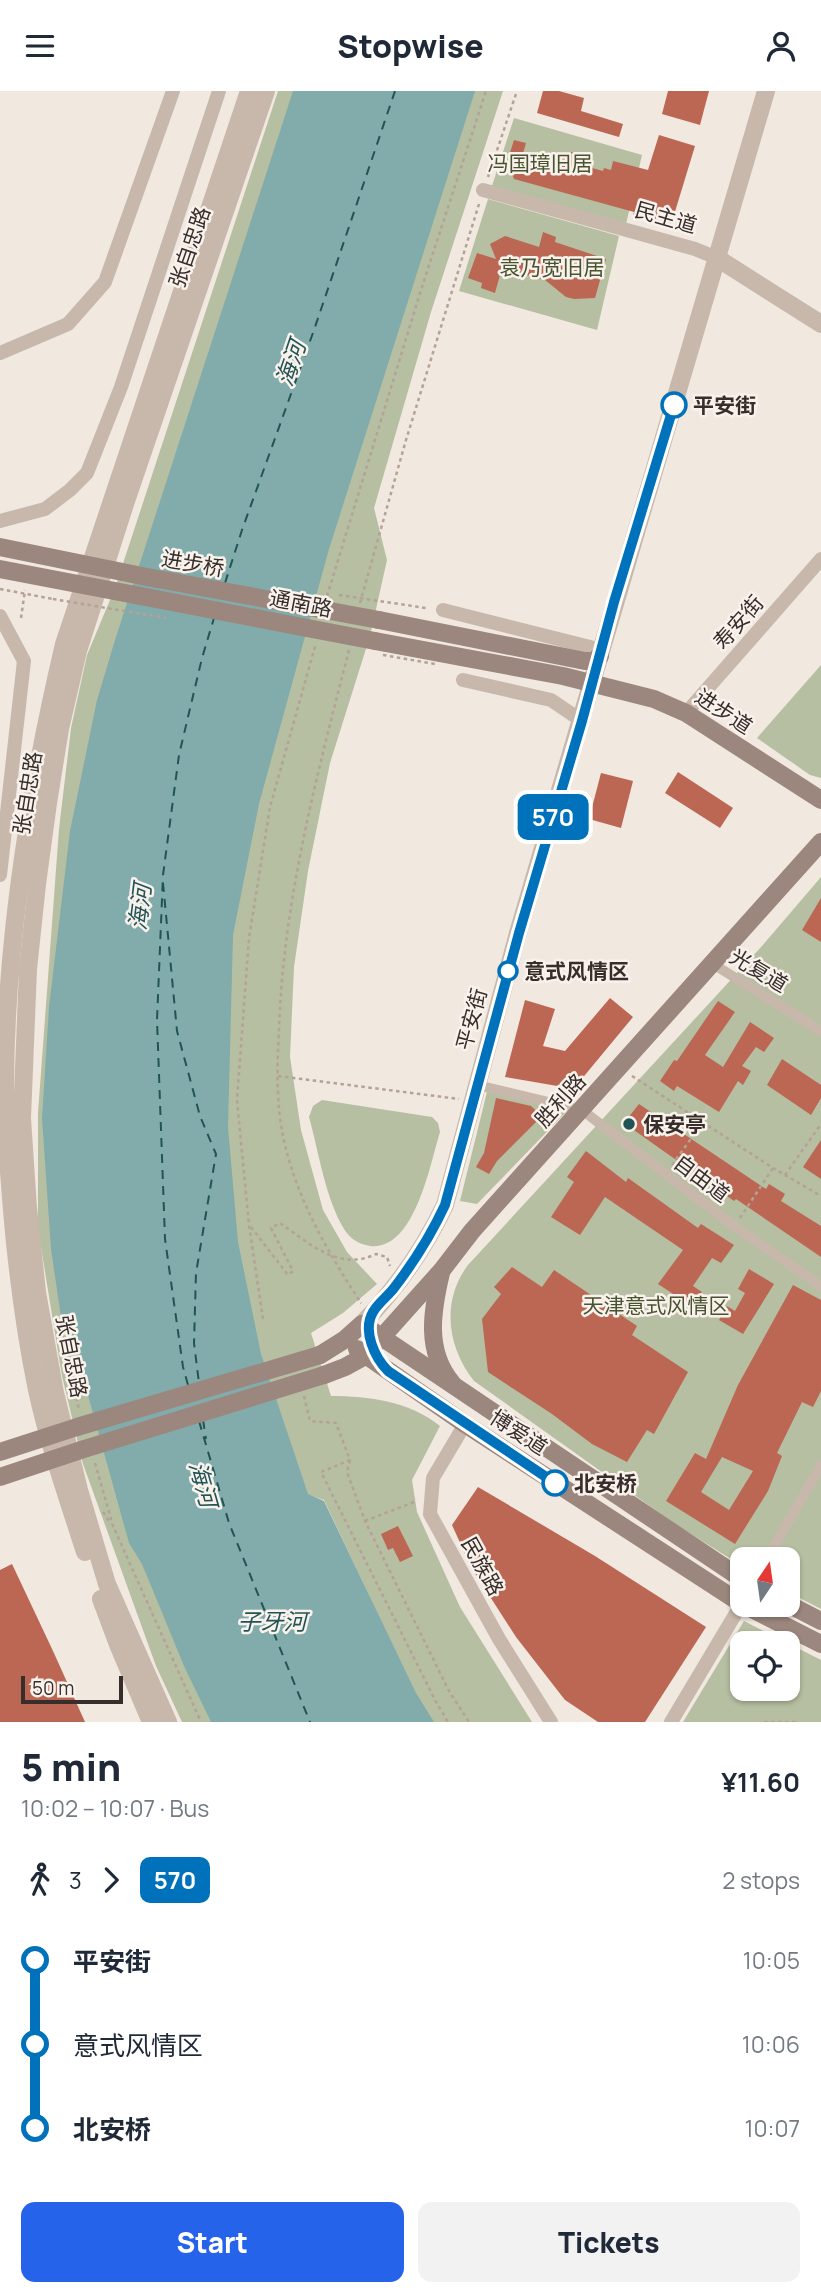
<!DOCTYPE html>
<meta charset="utf-8">
<style>
body{margin:0;font-family:Manrope,"Noto Sans SC",sans-serif;background:#f2f2f3;color:#1f2937;height:100vh;display:flex;flex-direction:column;font-size:26px;white-space:nowrap}
*{box-sizing:border-box;margin:0}
p{font-size:23px;color:#747a83}
.icon{flex:none;width:38px;height:38px;fill:none;stroke:currentColor;stroke-width:2;stroke-linecap:round;stroke-linejoin:round}
.map{position:relative;height:1631px;overflow:hidden}
.drawer{display:flex;flex-direction:column;background:#fff;flex:1}
.drawer>*{flex:none}
.badge{padding:0 14px;border-radius:10px;font-size:24px;line-height:46px}
.needle{width:46px;rotate:13deg}
.fabs{position:absolute;left:730px;top:1456px;display:grid;gap:14px}
.fabs a{display:grid;place-items:center;width:70px;height:70px;border-radius:14px;background:#fff;box-shadow:0 2px 5px #0004;font-size:35px}
.scale{position:absolute;left:21px;bottom:18px;width:102px;box-sizing:border-box;padding-left:7px;border:4px solid #372e2b;border-top:0;font-size:19px;line-height:24px;white-space:nowrap;color:#372e2b;-webkit-text-stroke:5px #f9f2ec;paint-order:stroke}
.map>.badge{position:absolute;translate:-50% -50%;box-shadow:0 0 0 4px #fff}
.legs{display:flex;align-items:center;gap:10px;height:77px;padding:0 21px;font-size:23px}
.legs p{margin-inline-start:auto}
.summary{display:flex;align-items:center;justify-content:space-between;height:119px;padding:0 21px}
h1{font-size:38px;font-weight:800;line-height:52px}
.primary-button{display:flex;gap:14px;margin-top:auto;padding:14px 21px}
.primary-button a{flex:1;height:80px;border-radius:14px;background:#2563eb;color:#fff;font-size:28px;font-weight:800;line-height:80px;text-align:center}
.primary-button a+a{background:#f2f2f3;color:#1f2937}
ul{padding:0 21px;list-style:none}
li{display:flex;align-items:center;gap:24px;height:84px;font-size:26px}
li i{display:grid;place-items:center;width:10px;height:100%;margin:0 9px;background:currentColor}
li i::after{content:'';width:18px;height:18px;margin:-9px;border:5px solid;border-radius:50%;background:#fff}
li p{margin-inline-start:auto}
li:first-child i{background:linear-gradient(#0000 50%,currentColor 0)}
li:last-child i{background:linear-gradient(currentColor 50%,#0000 0)}
header{display:flex;justify-content:space-between;align-items:center;height:91px;padding:0 21px;background:#fff;font-size:32px;font-weight:800}
.map>svg:first-child{display:block}
.green{fill:#b6bfa1;fill-rule:evenodd}
.water{fill:#81acab}
.lines{fill:none;stroke-linecap:round;stroke-linejoin:round}
.ferry{stroke:#235455;stroke-width:2;stroke-dasharray:9 7;stroke-linecap:butt}
.building{fill:#bb6753;fill-rule:evenodd}
.path{stroke:#b4a297;stroke-width:2.5;stroke-dasharray:3.5 3.5;stroke-linecap:butt}
.pedestrian{stroke:#c8b8ac;stroke-width:10}
.minor{stroke:#c8b8ac;stroke-width:14}
.tertiary{stroke:#c8b8ac;stroke-width:18}
.secondary{stroke:#9c877e;stroke-width:18}
.path-bridge{stroke:#b4a297;stroke-width:2.5;stroke-dasharray:3.5 3.5;stroke-linecap:butt}
.secondary-bridge{stroke:#9c877e;stroke-width:18}
.line-1-casing{stroke:#fff;stroke-width:16}
.line-1{stroke:#0072bc;stroke-width:10}
.stop-1-dot{fill:#fff;stroke:#0072bc;stroke-width:3.5}
.poi-dot{fill:#235455;stroke:#f9f2ec;stroke-width:2.5}
.labels{text-anchor:middle;dominant-baseline:central;stroke-width:5;stroke-linejoin:round;paint-order:stroke}
.park-label{font-size:21px;fill:#485330;stroke:#f9f2ec}
.street-label{font-size:21px;fill:#372e2b;stroke:#f9f2ec}
.stop-label{font-size:21px;font-weight:bold;fill:#372e2b;stroke:#f9f2ec;text-anchor:start}
.poi-label{font-size:21px;font-weight:bold;fill:#372e2b;stroke:#f9f2ec;text-anchor:start}
.water-label{font-size:23px;font-style:italic;fill:#235455;stroke:#f9f2ec}
</style>
<header><svg class="icon" aria-label="menu" viewBox="0 0 24 24"><path d="M4 6h16M4 12h16M4 18h16"/></svg>Stopwise<svg class="icon" aria-label="person" viewBox="0 0 24 24"><circle cx="12" cy="8" r="4"/><path d="M4 21q1-7 8-7t8 7"/></svg></header>
<div class="map">
<svg width="821" height="1631" viewBox="0 0 821 1631">
<rect width="100%" height="100%" fill="#f1e8e0"/>
<g class="green">
<path d="M278,0H503L431,221L374,417L387,469L370,545L330,672L308,780L294,876L290,966L301,1039L323,1119L347,1161L377,1193L343,1222L311,1242L331,1305C369,1305 409,1310 440,1335L412,1389L417,1421L460,1516L532,1631H182L156,1575L83,1373L62,1285L38,1138V1022L59,738L71,637L87,564L115,497ZM309,1404L324,1409L373,1513Z"/>
<polygon points="514,27 642,64 626,133 492,95"/>
<polygon points="488,108 619,145 597,239 459,200"/>
<polygon points="821,574 821,687 810,684 757,647"/>
<path d="M821,786V1518L788,1501V1468H742V1475L675,1433L474,1290C447,1256 441,1210 468,1174L762,855Z"/>
<polygon points="487,1001 567,1020 477,1113 460,1110"/>
<path d="M322,1009L432,1026L438,1032L440,1041C430,1073 415,1160 370,1155C359,1153 350,1148 344,1138C325,1106 319,1062 309,1026L313,1015Z"/>
<path d="M744,1530L821,1569V1631H683ZM742,1552H788V1598H742Z"/>
</g>
<polygon class="water" points="293,0 475,0 329,458 259,713 233,844 228,1036 238,1151 261,1263 308,1403 324,1410 416,1602 434,1631 211,1631 184,1575 142,1473 129,1452 73,1250 61,1226 51,1158 42,1027 49,916 70,740 97,609 115,549"/>
<g class="lines">
<g class="ferry">
<polyline points="225,492 242,439 314,239 395,0"/>
<polyline points="163,792 177,940 200,1025 216,1063 196,1182 194,1252 199,1292"/>
<polyline points="188,1294 183,1276 165,1148 157,929 163,784 179,664 202,567 214,527"/>
<polyline points="203,1329 206,1348"/>
<polyline points="199,1330 229,1432 310,1631"/>
</g>
</g>
<g class="building">
<polygon points="543,0 559,0 584,7 581,20 623,33 619,46 537,22"/>
<polygon points="668,0 709,0 700,34 662,23"/>
<polygon points="659,44 695,55 670,137 633,125 634,121 514,88 507,71 514,49 526,52 522,66 542,71 545,61 570,68 571,61 585,64 582,74 603,80 604,77 611,79 613,70 648,79"/>
<polygon points="543,141 556,146 555,151 606,168 595,207 574,208 566,206 545,189 523,183 500,184 495,202 481,197 482,192 468,187 477,162 496,168 490,153 505,145 539,156"/>
<polygon points="678,681 733,717 720,737 665,702"/>
<polygon points="601,682 633,690 621,737 589,728"/>
<polygon points="821,807 821,851 802,839"/>
<polygon points="610,907 633,926 580,990 569,997 505,986 525,909 555,918 543,955 565,960"/>
<polygon points="718,910 735,921 705,964 723,976 750,931 774,947 764,961 756,956 742,975 751,980 743,994 738,990 719,1021 677,995 674,1000 660,990 674,969 677,970"/>
<polygon points="782,968 821,994 821,1007 811,1024 767,994"/>
<polygon points="496,1007 531,1015 542,1025 497,1070 489,1083 476,1076 484,1062"/>
<polygon points="639,1013 766,1098 769,1093 785,1103 781,1110 821,1135 821,1166 736,1108 734,1110 624,1032"/>
<polygon points="821,1049 821,1088 803,1076"/>
<polygon points="586,1060 626,1091 628,1087 698,1137 701,1133 734,1154 721,1172 712,1167 693,1195 702,1201 693,1216 658,1193 683,1159 605,1106 580,1144 551,1126 574,1091 567,1086"/>
<polygon points="512,1176 542,1196 554,1179 637,1235 632,1244 688,1281 654,1343 647,1339 627,1371 592,1353 552,1323 488,1281 482,1228 501,1203 494,1196"/>
<polygon points="749,1178 774,1193 743,1243 719,1229 727,1215 735,1220 745,1202 738,1198"/>
<path d="M793,1194L821,1209V1300L813,1316L802,1311L777,1362L782,1365L768,1400L735,1453L666,1410L695,1362L706,1368L738,1294ZM722,1366L753,1380L729,1419L701,1401Z"/>
<polygon points="478,1396 595,1465 706,1536 645,1631 598,1631 565,1609 516,1546 471,1476 452,1434"/>
<polygon points="398,1435 413,1465 400,1471 393,1457 388,1459 381,1443"/>
<polygon points="12,1473 53,1560 85,1631 0,1631 0,1479"/>
</g>
<g class="lines">
<g class="path">
<polyline points="488,86 517,0"/>
<polyline points="0,498 53,508"/>
<polyline points="327,505 421,199 486,0"/>
<polyline points="360,512 406,349 479,113"/>
<path d="M349,559C317,684 283,810 279,939C277,974 276,1011 283,1045C296,1107 327,1160 361,1212"/>
<polyline points="278,985 459,1008"/>
<polyline points="632,985 773,1077 821,1105"/>
<polyline points="672,1074 703,1031"/>
<polyline points="785,1084 821,1033"/>
<polyline points="740,1127 773,1077"/>
<path d="M251,1136L288,1184L293,1180L271,1137L280,1132C309,1152 339,1181 376,1163L387,1166L390,1175"/>
<polyline points="263,1228 249,1134 237,1009 249,847 270,716 316,552"/>
<polyline points="63,1245 79,1319"/>
<polyline points="304,1305 310,1330 336,1332 350,1369 321,1381 435,1609 448,1631"/>
<polyline points="350,1369 347,1381 365,1430 449,1600 469,1631"/>
<polyline points="95,1372 113,1435 201,1631"/>
<polyline points="103,1421 111,1433"/>
<polyline points="365,1430 414,1411 416,1408"/>
<polyline points="764,1631 797,1631"/>
</g>
<g class="pedestrian">
<polyline points="713,873 821,940"/>
<polyline points="477,994 582,1019 734,1135 821,1195"/>
<polyline points="767,1468 821,1374"/>
</g>
<g class="minor">
<polyline points="483,99 695,158 717,167"/>
<polyline points="0,262 68,233 105,191 173,0"/>
<polyline points="0,430 45,418 70,399 87,382 121,296 219,0"/>
<polyline points="443,519 602,559"/>
<polyline points="0,525 24,570 0,784"/>
<polyline points="463,589 551,609 582,630"/>
<polyline points="686,622 821,468"/>
<polyline points="465,1333 433,1387 430,1423 499,1548 551,1631"/>
<polyline points="671,1631 742,1512"/>
</g>
<g class="tertiary">
<polyline points="717,167 821,233"/>
<path d="M362,1233C396,1198 424,1158 445,1114L518,842L766,0"/>
<path d="M85,1461C68,1408 49,1354 37,1299C23,1231 15,1163 10,1094C8,1066 5,1038 5,1009C4,856 29,702 64,553L249,0"/>
<polyline points="101,1508 119,1556 151,1631"/>
<polyline points="168,1631 107,1493 79,1399 55,1302 37,1201 28,1117 22,1027 28,878 37,793 48,712 60,638 78,560 125,413 266,0"/>
</g>
<g class="secondary">
<polyline points="379,529 585,570 593,570 600,565"/>
<polyline points="375,550 563,585 654,608 686,622 821,709"/>
<path d="M441,1182C432,1220 425,1260 452,1292"/>
<polyline points="357,1258 465,1333 742,1513"/>
<polyline points="320,1264 344,1249 362,1233 742,1488"/>
<polyline points="324,1284 345,1276 365,1265 442,1179 472,1140 821,751"/>
<polyline points="788,1513 821,1530"/>
<polyline points="744,1514 821,1553"/>
</g>
<g class="path-bridge">
<polyline points="339,504 426,517"/>
<polyline points="53,508 166,527"/>
<polyline points="21,527 25,499"/>
<polyline points="383,564 435,573"/>
</g>
<g class="secondary-bridge">
<polyline points="0,456 147,486 379,529"/>
<polyline points="0,478 375,550"/>
<polyline points="0,1361 77,1336 320,1264"/>
<polyline points="0,1386 84,1358 324,1284"/>
</g>
</g>
<g class="lines">
<g class="line-1-casing">
<path id="line-1" d="M555,1392L388,1280C375,1267 362,1240 373,1221C378,1212 388,1205 394,1197C414,1171 431,1144 445,1114L519,842L582,630L614,511L674,314"/>
</g>
<use href="#line-1" class="line-1"/>
</g>
<g class="stop-1-dot">
<circle cx="674" cy="314" r="12"/>
<circle cx="508" cy="880" r="9"/>
<circle cx="555" cy="1392" r="12"/>
</g>
<circle class="poi-dot" cx="629" cy="1033" r="7"/>
<g class="labels">
<g class="park-label">
<text x="540" y="72">冯国璋旧居</text>
<text x="552" y="176">袁乃宽旧居</text>
<text x="656" y="1214">天津意式风情区</text>
</g>
<g class="street-label">
<text transform="translate(666 126) rotate(16)">民主道</text>
<text transform="translate(189 156) rotate(-71)">张自忠路</text>
<text transform="translate(193 472) rotate(10)">进步桥</text>
<text transform="translate(301 512) rotate(11)">通南路</text>
<text transform="translate(738 531) rotate(-49)">寿安街</text>
<text transform="translate(724 620) rotate(33)">进步道</text>
<text transform="translate(27 702) rotate(-81)">张自忠路</text>
<text transform="translate(759 879) rotate(31)">光复道</text>
<text transform="translate(471 928) rotate(-75)">平安街</text>
<text transform="translate(560 1009) rotate(-48)">胜利路</text>
<text transform="translate(702 1087) rotate(37)">自由道</text>
<text transform="translate(72 1265) rotate(79)">张自忠路</text>
<text transform="translate(519 1341) rotate(33)">博爱道</text>
<text transform="translate(483 1475) rotate(61)">民族路</text>
</g>
<g class="stop-label">
<text x="693" y="314">平安街</text>
<text x="524" y="880">意式风情区</text>
<text x="574" y="1392">北安桥</text>
</g>
<g class="poi-label">
<text x="643" y="1033">保安亭</text>
</g>
<g class="water-label">
<text transform="translate(290 272) rotate(-71)">海河</text>
<text transform="translate(139 816) rotate(-83)">海河</text>
<text transform="translate(204 1393) rotate(74)">海河</text>
<text x="272" y="1530">子牙河</text>
</g>
</g>
</svg>
<div class="fabs">
<a><svg class="needle" viewBox="-14 -14 28 28"><path d="M0-13l5 13h-10z" fill="#e53935"/><path d="M0 13l5-13h-10z" fill="#747a83"/></svg></a>
<a><svg class="icon" aria-label="locate" viewBox="0 0 24 24"><circle cx="12" cy="12" r="6"/><path d="M12 2v4M12 18v4M2 12h4M18 12h4"/></svg></a>
</div>
<div class="scale">50 m</div>
<b class="badge" style="left:553px;top:726px;background:#0072bc;color:#fff">570</b>
</div>
<section class="drawer">
<div class="summary"><div><h1>5 min</h1><p>10:02 – 10:07 · Bus</p></div><b>¥11.60</b></div>
<div class="legs"><svg class="icon" aria-label="walk" viewBox="0 0 24 24"><circle cx="13" cy="4" r="2"/><path d="M13 8l-2 6 4 7M11 14l-3 7M7 12l3-4h3l4 4"/></svg>3<svg class="icon" aria-label="forward" viewBox="0 0 24 24"><path d="M9 5l7 7-7 7"/></svg><b class="badge" style="background:#0072bc;color:#fff">570</b><p>2 stops</p></div>
<ul>
<li><i style="color:#0072bc"></i><b>平安街</b><p>10:05</p></li>
<li><i style="color:#0072bc"></i><span>意式风情区</span><p>10:06</p></li>
<li><i style="color:#0072bc"></i><b>北安桥</b><p>10:07</p></li>
</ul>
<div class="primary-button"><a>Start</a><a>Tickets</a></div>
</section>
